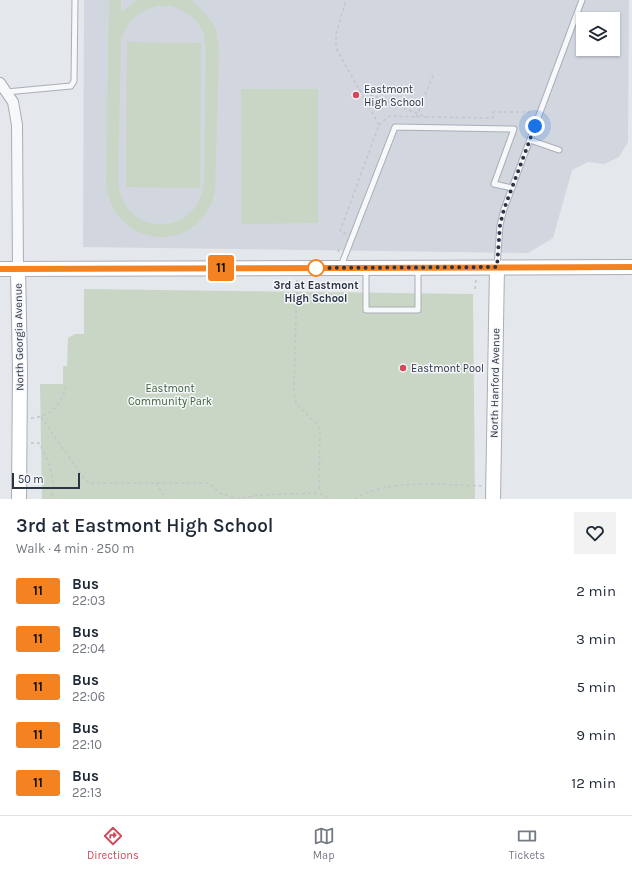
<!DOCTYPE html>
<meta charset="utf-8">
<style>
body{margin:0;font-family:Karla,sans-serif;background:#f2f2f3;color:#1f2937;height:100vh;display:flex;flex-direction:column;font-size:15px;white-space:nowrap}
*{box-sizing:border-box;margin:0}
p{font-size:13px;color:#747a83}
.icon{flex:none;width:22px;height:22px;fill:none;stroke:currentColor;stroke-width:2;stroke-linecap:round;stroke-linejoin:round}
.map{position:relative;height:499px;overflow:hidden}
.panel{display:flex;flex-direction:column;background:#fff;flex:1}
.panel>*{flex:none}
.badge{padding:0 8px;border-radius:3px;font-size:14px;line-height:26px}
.fabs{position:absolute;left:576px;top:12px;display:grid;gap:8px}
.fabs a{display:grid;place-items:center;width:44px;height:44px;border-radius:0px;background:#fff;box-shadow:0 1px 3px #0004;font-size:20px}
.scale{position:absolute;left:12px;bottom:10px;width:68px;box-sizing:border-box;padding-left:4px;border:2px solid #2b3445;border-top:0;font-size:11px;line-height:14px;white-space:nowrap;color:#2b3445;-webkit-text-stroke:3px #f4f6f9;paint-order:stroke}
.you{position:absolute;width:20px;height:20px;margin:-10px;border:3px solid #fff;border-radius:50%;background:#1a73e8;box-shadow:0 0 0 6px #1a73e833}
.map>.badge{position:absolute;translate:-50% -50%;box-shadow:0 0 0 2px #fff}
.round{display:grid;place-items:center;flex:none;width:42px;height:42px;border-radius:0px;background:#f2f2f3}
.summary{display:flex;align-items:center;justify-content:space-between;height:68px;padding:0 16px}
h1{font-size:19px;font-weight:600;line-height:30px}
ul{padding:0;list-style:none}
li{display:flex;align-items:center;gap:12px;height:48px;padding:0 16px}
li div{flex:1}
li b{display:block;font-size:15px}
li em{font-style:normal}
li .badge{min-width:44px;font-weight:700;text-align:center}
.tab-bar{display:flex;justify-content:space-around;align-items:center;height:56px;border-top:1px solid #e0e1e3;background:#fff;font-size:11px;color:#747a83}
.tab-bar a{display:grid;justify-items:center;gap:2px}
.tab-bar .on{color:#d1495b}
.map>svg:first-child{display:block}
.built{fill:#d2d6de;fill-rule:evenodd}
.green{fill:#c9d6c5;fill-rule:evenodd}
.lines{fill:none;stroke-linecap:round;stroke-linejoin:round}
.lane-casing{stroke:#a9aeb7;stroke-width:7}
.street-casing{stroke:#a9aeb7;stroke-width:12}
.secondary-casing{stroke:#a9aeb7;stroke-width:16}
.path{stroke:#c2c5cb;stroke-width:1.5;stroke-dasharray:3 3;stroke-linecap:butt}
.lane{stroke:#f7f8fa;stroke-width:5}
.street{stroke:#f7f8fa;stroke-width:10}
.secondary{stroke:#fff;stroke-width:14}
.line-casing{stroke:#fff;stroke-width:9}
.line{stroke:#f58220;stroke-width:6}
.walk{stroke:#2b3445;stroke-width:4;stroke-dasharray:0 7.2}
.poi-dot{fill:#d1495b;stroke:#f4f6f9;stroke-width:1.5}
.stop-dot{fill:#fff;stroke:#f58220;stroke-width:2}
.labels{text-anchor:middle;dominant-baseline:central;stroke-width:3;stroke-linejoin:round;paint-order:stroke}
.poi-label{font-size:11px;fill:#2b3445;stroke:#f4f6f9;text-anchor:start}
.stop-label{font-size:11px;font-weight:bold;fill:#2b3445;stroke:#f4f6f9}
.street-label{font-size:11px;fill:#2b3445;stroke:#f4f6f9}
.park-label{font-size:11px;fill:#3f6138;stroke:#f4f6f9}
</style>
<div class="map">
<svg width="632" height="499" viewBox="0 0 632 499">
<rect width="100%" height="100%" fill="#e4e7ec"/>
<path class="built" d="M84,0H629L628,142L619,157L604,164L588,162L572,170L553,238L528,253L83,247ZM583,19H613V49H583Z"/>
<g class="green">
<path d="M109,0H121V12L137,0H190L199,7L212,22L216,30L219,49L215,192C199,258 110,249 106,181ZM157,6H172L185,12L197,21L204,34L206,49L204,183C198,239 122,238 118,181L121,40C126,22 138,11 157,6Z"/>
<polygon points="127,42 201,43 200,188 126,187"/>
<polygon points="241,89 318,89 318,223 242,224"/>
<polygon points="84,289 473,294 475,499 42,499 40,384 63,384 63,366 67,366 68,338 75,334 84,334"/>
</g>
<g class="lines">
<g class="lane-casing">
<g id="lane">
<polyline points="6,92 71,86 74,81 75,0"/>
<polyline points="530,140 559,150"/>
<polyline points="341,266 395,127 514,129 494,184 512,188"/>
<polyline points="497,267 500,225 504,209 582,0"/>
<polyline points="366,269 366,310 418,310 418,268"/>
</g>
</g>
<g class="street-casing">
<polyline id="street" points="0,83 13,102 17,125 18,269"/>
</g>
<g class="secondary-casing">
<g id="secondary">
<polyline points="0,269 632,267"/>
<polyline points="18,269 20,369 19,499"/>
<polyline points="493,499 497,267"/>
</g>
</g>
<g class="path">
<polyline points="359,90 426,117 493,118 493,112 530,112"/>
<polyline points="416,117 434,73"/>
<polyline points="379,125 389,116 425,117"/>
<polyline points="346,234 340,231 379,125 336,48 336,34 346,0"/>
<polyline points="338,252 340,248"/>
<polyline points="297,280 294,391 296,404 318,425 320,430 319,492"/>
<polyline points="475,289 476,279"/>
<polyline points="41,417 85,480 90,483 209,483 220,493 237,499 259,495 319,493 330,499"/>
<path d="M31,418C50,417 64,403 66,384"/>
<path d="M31,443H39C48,459 57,481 51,499"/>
<polyline points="156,483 166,499"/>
<path d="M355,499C387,478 446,485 483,486"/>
</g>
<use href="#lane" class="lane"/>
<use href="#street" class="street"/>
<use href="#secondary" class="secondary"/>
</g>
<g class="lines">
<g class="line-casing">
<polyline id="line" points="0,269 632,267"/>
</g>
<use href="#line" class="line"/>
<polyline class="walk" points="316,268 312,268 497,267 500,225 504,209 535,126"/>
</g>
<g class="poi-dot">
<circle cx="356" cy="95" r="4"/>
<circle cx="403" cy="368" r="4"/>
</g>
<circle class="stop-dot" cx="316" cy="268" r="8"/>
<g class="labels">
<g class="poi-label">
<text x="364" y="89">Eastmont<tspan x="364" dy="13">High School</tspan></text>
<text x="411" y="368">Eastmont Pool</text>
</g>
<g class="stop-label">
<text x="316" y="285">3rd at Eastmont<tspan x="316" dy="13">High School</tspan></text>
</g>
<g class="street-label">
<text transform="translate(19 337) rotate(-91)">North Georgia Avenue</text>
<text transform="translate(495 383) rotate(-89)">North Hanford Avenue</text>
</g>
<g class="park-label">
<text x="170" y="388">Eastmont<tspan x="170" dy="13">Community Park</tspan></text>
</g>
</g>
</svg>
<div class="fabs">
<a><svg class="icon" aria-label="layers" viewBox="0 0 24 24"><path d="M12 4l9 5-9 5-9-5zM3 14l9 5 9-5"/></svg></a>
</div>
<div class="scale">50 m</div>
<div class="you" style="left:535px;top:126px"></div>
<b class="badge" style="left:221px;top:268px;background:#f58220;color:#111">11</b>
</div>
<section class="panel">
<div class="summary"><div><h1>3rd at Eastmont High School</h1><p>Walk · 4 min · 250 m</p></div><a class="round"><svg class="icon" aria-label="heart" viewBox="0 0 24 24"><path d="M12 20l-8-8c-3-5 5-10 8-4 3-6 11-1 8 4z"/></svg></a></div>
<ul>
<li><span class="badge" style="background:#f58220;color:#111">11</span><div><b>Bus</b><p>22:03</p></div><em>2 min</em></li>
<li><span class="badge" style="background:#f58220;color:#111">11</span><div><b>Bus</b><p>22:04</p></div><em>3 min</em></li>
<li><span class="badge" style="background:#f58220;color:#111">11</span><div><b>Bus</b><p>22:06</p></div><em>5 min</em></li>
<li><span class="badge" style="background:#f58220;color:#111">11</span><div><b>Bus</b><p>22:10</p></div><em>9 min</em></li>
<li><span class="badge" style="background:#f58220;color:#111">11</span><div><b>Bus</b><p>22:13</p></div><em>12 min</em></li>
</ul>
</section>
<nav class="tab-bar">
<a class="on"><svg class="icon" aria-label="directions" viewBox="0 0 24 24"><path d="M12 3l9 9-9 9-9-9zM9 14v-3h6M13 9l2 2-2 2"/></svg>Directions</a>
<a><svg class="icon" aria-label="map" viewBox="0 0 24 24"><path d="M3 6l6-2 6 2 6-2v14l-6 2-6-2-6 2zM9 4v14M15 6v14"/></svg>Map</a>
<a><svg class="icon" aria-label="tickets" viewBox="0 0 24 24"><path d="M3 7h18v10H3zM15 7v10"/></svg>Tickets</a>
</nav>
